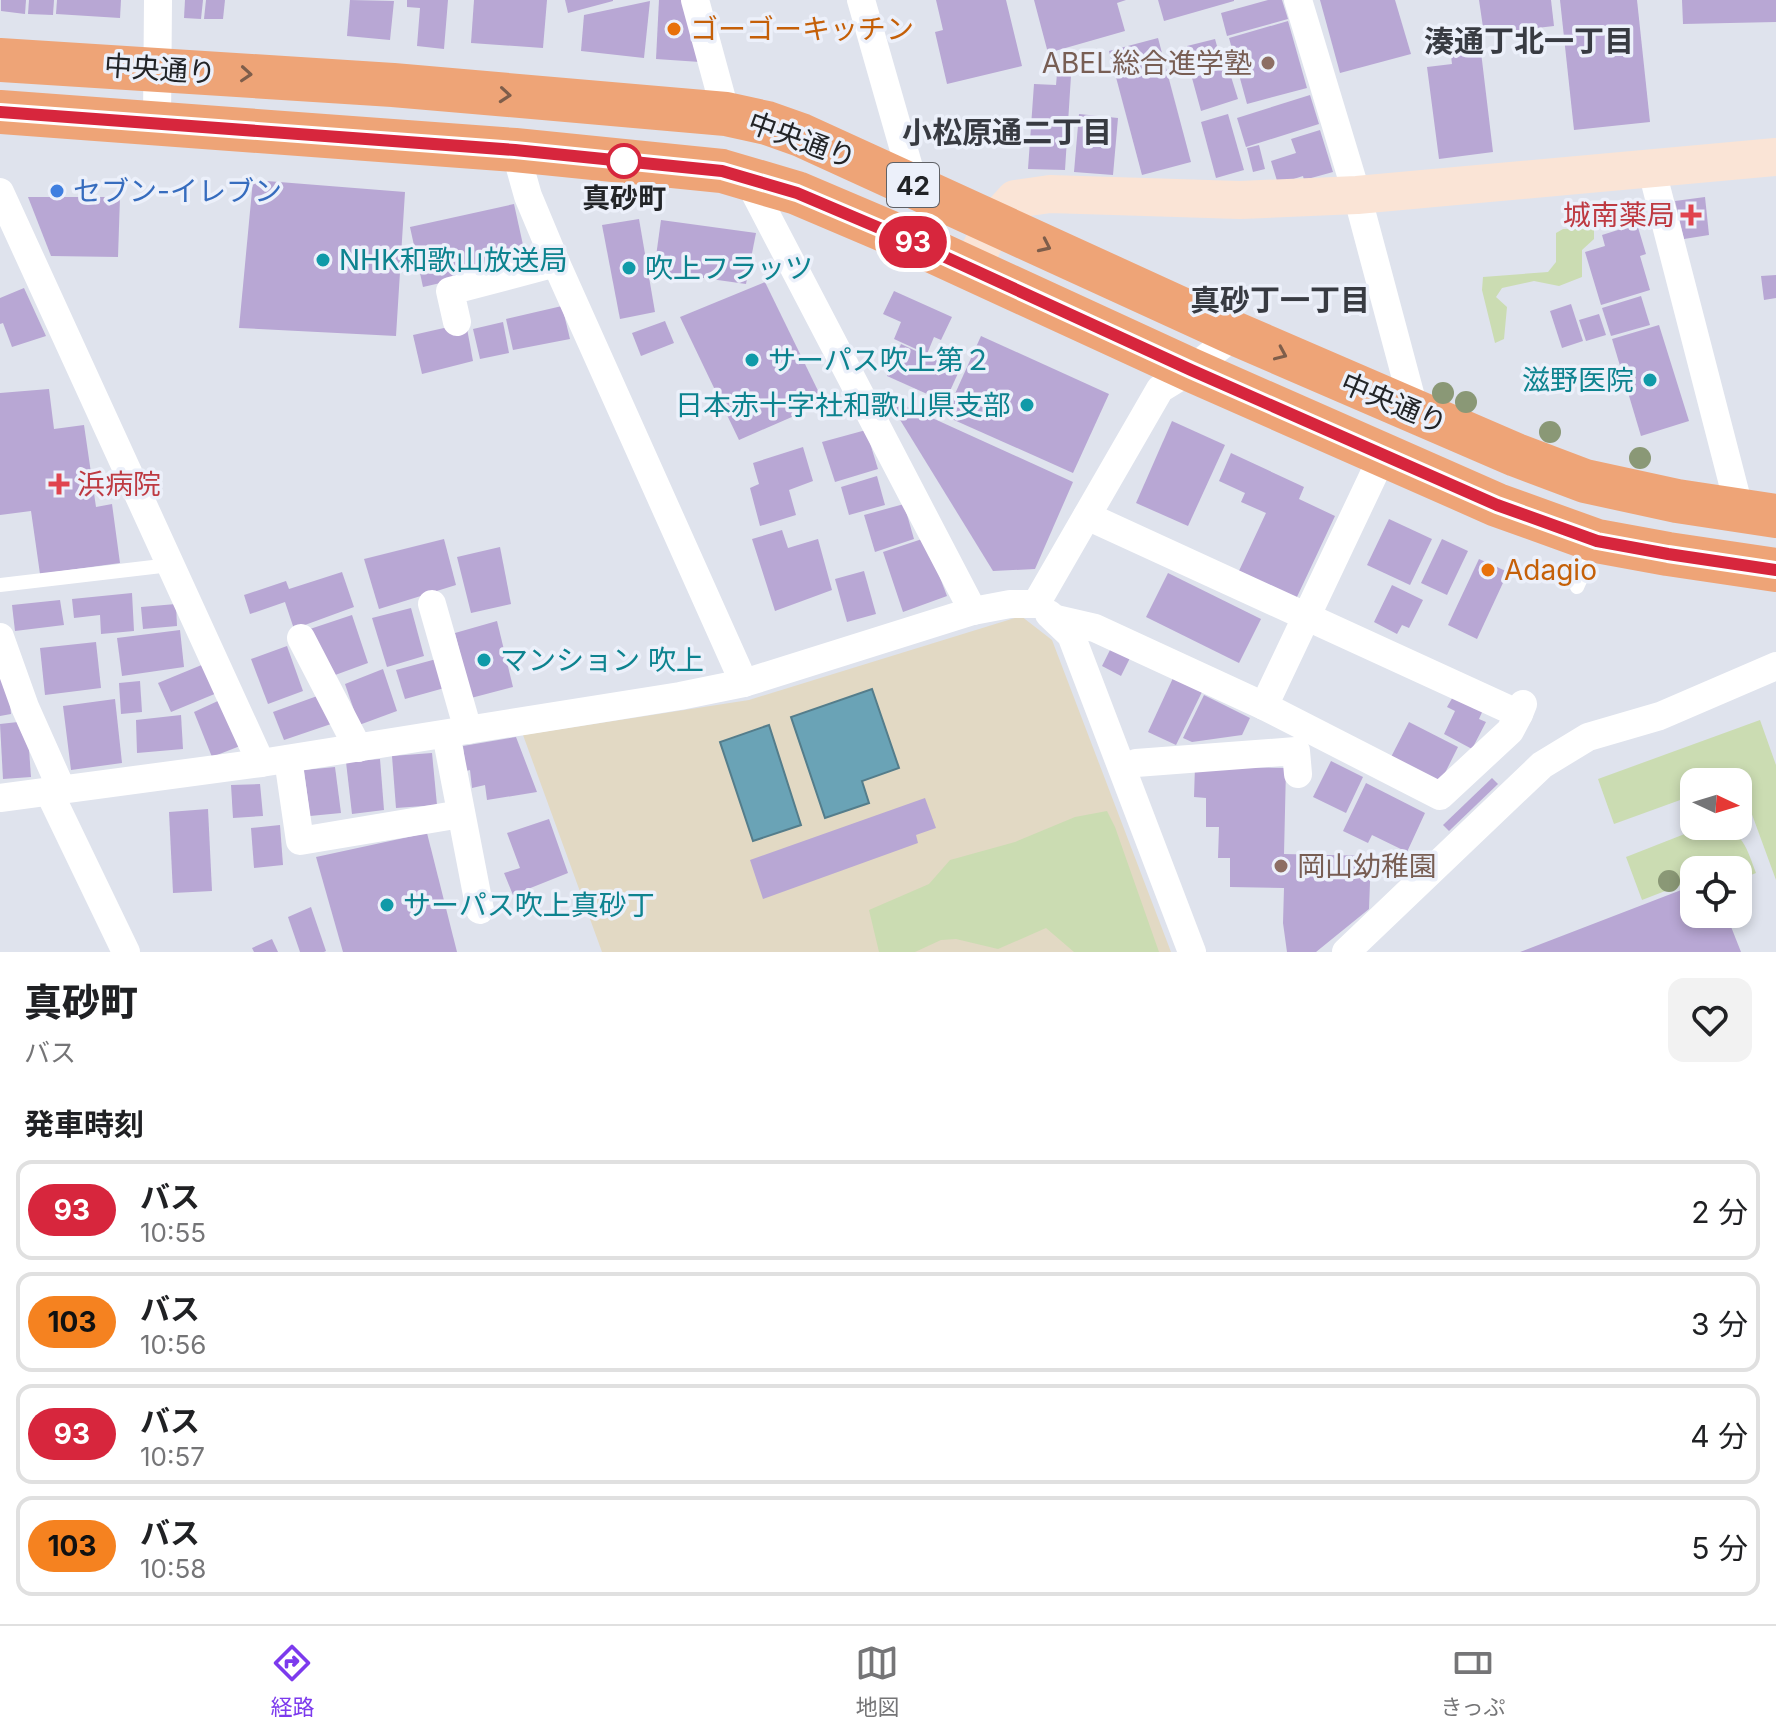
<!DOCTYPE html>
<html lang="ja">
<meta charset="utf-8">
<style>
body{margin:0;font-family:Inter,"Noto Sans JP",sans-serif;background:#f2f2f2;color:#202124;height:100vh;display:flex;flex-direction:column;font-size:30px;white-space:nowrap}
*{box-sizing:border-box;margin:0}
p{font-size:26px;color:#757577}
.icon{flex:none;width:44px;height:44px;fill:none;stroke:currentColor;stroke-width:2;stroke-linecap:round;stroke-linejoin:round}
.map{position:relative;height:952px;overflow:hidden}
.side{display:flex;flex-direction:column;background:#fff;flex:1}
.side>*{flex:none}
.badge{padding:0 16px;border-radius:26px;font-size:28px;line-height:52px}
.needle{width:52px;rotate:94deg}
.controls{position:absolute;left:1680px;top:768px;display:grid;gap:16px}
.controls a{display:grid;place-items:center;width:72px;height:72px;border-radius:16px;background:#fff;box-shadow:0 4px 12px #0003;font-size:40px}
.map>.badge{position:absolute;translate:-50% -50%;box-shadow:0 0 0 4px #fff}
h2{padding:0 24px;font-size:30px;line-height:72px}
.round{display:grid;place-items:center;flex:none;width:84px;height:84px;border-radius:16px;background:#f2f2f2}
.summary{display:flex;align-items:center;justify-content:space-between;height:136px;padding:0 24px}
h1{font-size:38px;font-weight:800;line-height:60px}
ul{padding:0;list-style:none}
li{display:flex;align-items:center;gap:24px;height:100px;margin:0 16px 12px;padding:0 8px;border:4px solid #e0e0e0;border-radius:16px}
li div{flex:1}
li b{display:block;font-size:30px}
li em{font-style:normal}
li .badge{min-width:88px;font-weight:700;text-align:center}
.tab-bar{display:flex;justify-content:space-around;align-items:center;height:112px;border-top:2px solid #e0e0e0;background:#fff;font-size:22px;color:#757577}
.tab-bar a{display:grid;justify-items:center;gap:4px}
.tab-bar .on{color:#7c3aed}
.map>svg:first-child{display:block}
.education{fill:#e2d9c4}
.green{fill:#cbdcb2}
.water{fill:#6aa3b6;stroke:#547d8b;stroke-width:2}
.building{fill:#b8a7d4}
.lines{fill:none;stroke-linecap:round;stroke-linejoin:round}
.lane{stroke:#fff;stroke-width:14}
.street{stroke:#fff;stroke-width:28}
.secondary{stroke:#fae4d6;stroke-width:38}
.highway{stroke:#eea477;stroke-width:44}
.tree{fill:#8a9876}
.oneway{stroke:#7e5e4b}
.line-casing{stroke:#fff;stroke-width:18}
.line{stroke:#d7263d;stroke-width:12}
.food-dot{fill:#e8710a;stroke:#ecf0fa;stroke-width:3}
.education-dot{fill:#8d6e63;stroke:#ecf0fa;stroke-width:3}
.stop-dot{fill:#fff;stroke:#d7263d;stroke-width:4}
.shop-dot{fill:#3f7fe0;stroke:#ecf0fa;stroke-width:3}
.health-dot{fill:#e0444e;stroke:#ecf0fa;stroke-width:3}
.culture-dot{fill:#0f9aa8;stroke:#ecf0fa;stroke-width:3}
.labels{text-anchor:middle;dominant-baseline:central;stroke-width:7;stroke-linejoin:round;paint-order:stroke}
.shield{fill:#ecf0fa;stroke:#5f6166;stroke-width:2}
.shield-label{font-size:26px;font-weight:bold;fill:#222427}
.food-label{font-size:28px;fill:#c56008;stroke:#ecf0fa;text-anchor:start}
.education-label{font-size:28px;fill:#785e54;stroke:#ecf0fa;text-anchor:end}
.street-label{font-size:28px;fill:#222427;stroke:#ecf0fa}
.shop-label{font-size:28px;fill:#366cbe;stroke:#ecf0fa;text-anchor:start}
.stop-label{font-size:28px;font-weight:bold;fill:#222427;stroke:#ecf0fa}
.health-label{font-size:28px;fill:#be3a42;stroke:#ecf0fa;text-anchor:end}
.culture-label{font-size:28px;fill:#0d838f;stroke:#ecf0fa;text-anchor:start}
.neighbourhood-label{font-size:30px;font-weight:bold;fill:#383b42;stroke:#ecf0fa}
</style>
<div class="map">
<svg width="1776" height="952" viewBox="0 0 1776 952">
<rect width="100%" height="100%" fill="#dfe3ed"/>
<polygon class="education" points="1021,616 1052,640 1171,952 602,952 523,735 749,700"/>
<g class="green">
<polygon points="1594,228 1594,239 1582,250 1582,277 1559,286 1534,281 1502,288 1496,297 1507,307 1504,339 1495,343 1482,290 1483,277 1548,272 1556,262 1556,233 1563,229"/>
<polygon points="1760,720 1776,765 1776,880 1739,779 1730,782 1694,782 1694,795 1614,824 1598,779"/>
<polygon points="1107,811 1115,827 1159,952 1074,952 1046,928 998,949 956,939 941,940 915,952 879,952 869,910 929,884 950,860 1015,842 1075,817"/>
<path d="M1705,826C1741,826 1745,843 1756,873L1738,880V870H1694V887L1691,881L1642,900L1626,857Z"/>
</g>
<g class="water">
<polygon points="872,689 899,768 862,781 869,803 825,818 791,717"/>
<polygon points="769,725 801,825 753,841 720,742"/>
</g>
<g class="building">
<polygon points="1,0 26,0 25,14 1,11"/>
<polygon points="29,0 54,0 53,15 28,14"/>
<polygon points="57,0 121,0 120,18 56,14"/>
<polygon points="185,0 203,0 201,19 184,18"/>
<polygon points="206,0 225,0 223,19 204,19"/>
<polygon points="350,0 394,1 390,40 347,36"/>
<polygon points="407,0 448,0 444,49 417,46 420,8 407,7"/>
<polygon points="474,0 547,0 543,48 471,43"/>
<polygon points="565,0 613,0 613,1 568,13"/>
<polygon points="659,0 683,0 700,62 656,59"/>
<polygon points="936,0 1006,0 1022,66 947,84 935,32 943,30"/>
<polygon points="1034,0 1126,0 1117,3 1125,31 1048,53"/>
<polygon points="1158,0 1234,0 1234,1 1164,21"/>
<polygon points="1268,0 1282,0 1288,19 1227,36 1221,13"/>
<polygon points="1320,0 1395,0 1411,54 1340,73"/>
<polygon points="1479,0 1551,0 1554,26 1484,34"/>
<polygon points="1560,0 1637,0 1650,122 1574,130"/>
<polygon points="1682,0 1776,0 1776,22 1683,24"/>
<polygon points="650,1 644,58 581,51 584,15"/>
<polygon points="1288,21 1307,88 1247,104 1229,38"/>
<polygon points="1158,38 1191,162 1142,175 1109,51"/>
<polygon points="1215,39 1221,60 1193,67 1187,46"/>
<polygon points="1481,52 1493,152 1439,159 1427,67 1452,64 1451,56"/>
<polygon points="1072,60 1065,170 1028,169 1034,84 1056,85 1058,62"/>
<polygon points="1228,67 1238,99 1201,111 1192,78"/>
<polygon points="1310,95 1319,124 1246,147 1237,118"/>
<polygon points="1079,114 1118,118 1113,175 1074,172"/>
<polygon points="1228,114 1244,170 1216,178 1201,122"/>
<polygon points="1320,130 1333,172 1304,180 1303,176 1278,184 1271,161 1296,153 1291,139"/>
<polygon points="1259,145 1265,169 1253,172 1247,148"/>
<polygon points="253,180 405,192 396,336 239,328"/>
<polygon points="28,197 120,197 118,257 51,256"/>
<polygon points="1705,197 1709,235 1684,239 1675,201"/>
<polygon points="514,204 527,263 423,287 410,227"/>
<polygon points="639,219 655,312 620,319 602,225"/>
<polygon points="661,220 756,233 746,284 654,271"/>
<polygon points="1637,224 1646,254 1640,256 1650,290 1601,305 1585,252 1605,246 1602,235"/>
<polygon points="1776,275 1776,298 1764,300 1761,276"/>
<polygon points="765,282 824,403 739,440 680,317"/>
<polygon points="24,288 46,336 12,347 3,323 0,324 0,298"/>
<polygon points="894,291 952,317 941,340 934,337 927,354 894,339 901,322 883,314"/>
<polygon points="1641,296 1650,325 1611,336 1602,308"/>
<polygon points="1571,304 1583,341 1562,348 1550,311"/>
<polygon points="562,306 570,339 513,350 506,319"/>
<polygon points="1599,314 1606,335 1586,341 1579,320"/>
<polygon points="665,321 674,343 641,356 632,333"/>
<polygon points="503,322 509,353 480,359 473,329"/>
<polygon points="466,323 473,361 422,374 413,335"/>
<polygon points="1659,325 1689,421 1641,436 1612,339"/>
<polygon points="981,336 1109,394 1073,473 945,416"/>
<polygon points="901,344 959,371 945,402 887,376"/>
<polygon points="49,389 54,429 84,425 96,507 112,504 120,563 40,574 31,511 0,515 0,393"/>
<polygon points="886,397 1073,482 1035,569 993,571"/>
<polygon points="1172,421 1225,445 1188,526 1136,503"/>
<polygon points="866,430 878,469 835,482 822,442"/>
<polygon points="803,447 813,481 789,490 796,515 760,526 750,488 759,484 753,463"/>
<polygon points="1231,453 1304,487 1299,499 1335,516 1296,599 1238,573 1266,513 1241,502 1245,493 1219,481"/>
<polygon points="877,476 885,505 849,515 841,487"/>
<polygon points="904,504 914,539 875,552 864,515"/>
<polygon points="1389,519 1432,539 1410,585 1367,565"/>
<polygon points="782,530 788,548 818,539 832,590 775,611 752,539"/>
<polygon points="925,538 947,596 903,612 883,552"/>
<polygon points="444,539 456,585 379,609 364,559"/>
<polygon points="1442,539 1468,551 1447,595 1421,583"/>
<polygon points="500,547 511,604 471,613 457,557"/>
<polygon points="1479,559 1508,572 1477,639 1448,625"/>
<polygon points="864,571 876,614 847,622 835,579"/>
<polygon points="342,572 354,607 294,629 285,602 250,614 244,595 286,581 289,589"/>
<polygon points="1168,573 1261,619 1239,663 1146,617"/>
<polygon points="1392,585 1423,600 1409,628 1402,625 1397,634 1374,622"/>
<polygon points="132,593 134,631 101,634 100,615 74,618 72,599"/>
<polygon points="60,600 64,625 15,631 12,605"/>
<polygon points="176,604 177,626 143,629 141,607"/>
<polygon points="411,608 424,656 387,667 372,618"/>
<polygon points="352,615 368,663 327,678 310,629"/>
<polygon points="497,621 513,687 471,698 455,633"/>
<polygon points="180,630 184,667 122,676 117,638"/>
<polygon points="96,642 101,688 45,695 40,648"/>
<polygon points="1113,644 1132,654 1121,676 1102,666"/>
<polygon points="287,646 303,691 268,704 251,659"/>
<polygon points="440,658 448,687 405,699 396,670"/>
<polygon points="204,664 217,693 171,712 158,683"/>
<polygon points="383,669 397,711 359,725 345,684"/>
<polygon points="8,676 11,714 0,716 0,677"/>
<polygon points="1173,678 1202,692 1176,745 1148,732"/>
<polygon points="140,681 142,712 121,714 119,683"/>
<polygon points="320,695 331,724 284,740 273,712"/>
<polygon points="1204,695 1250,718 1242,735 1192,742 1183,738"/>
<polygon points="1454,695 1483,710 1479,719 1486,722 1472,749 1444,734 1455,711 1447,707"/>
<polygon points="115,699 122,763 71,770 63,706"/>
<polygon points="220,700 240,746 212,757 194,712"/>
<polygon points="181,715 183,749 137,753 136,720"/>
<polygon points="27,721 31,777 3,779 0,724"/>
<polygon points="1409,722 1458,747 1439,785 1390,759"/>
<polygon points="516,737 537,792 487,800 485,785 472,788 470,770 466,771 463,746"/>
<polygon points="432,753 437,805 396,808 392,756"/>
<polygon points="380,759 384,810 352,814 346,762"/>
<polygon points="1331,761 1363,777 1346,813 1313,797"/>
<polygon points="1195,766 1286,768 1284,854 1371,856 1369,909 1316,952 1287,952 1283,923 1284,888 1230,887 1230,858 1218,858 1219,827 1206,827 1206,798 1194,797"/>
<polygon points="335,767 341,813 310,816 304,770"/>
<polygon points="1492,778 1498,784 1449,831 1443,825"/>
<polygon points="1366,783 1425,813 1407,852 1372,835 1368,843 1343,831"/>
<polygon points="260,784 263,816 233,818 231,785"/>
<polygon points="925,798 936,828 916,835 918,843 763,899 750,860"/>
<polygon points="208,809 212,891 173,893 169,812"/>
<polygon points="549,819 568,873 513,895 504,873 520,868 507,833"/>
<polygon points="280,825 283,865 254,868 251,828"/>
<polygon points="427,833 457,952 343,952 316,857"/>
<polygon points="1689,887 1694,901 1694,914 1726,914 1741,952 1520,952"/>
<polygon points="311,907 326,951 324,952 300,952 288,917"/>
<polygon points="272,939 278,952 254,952 252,948"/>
</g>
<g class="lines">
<g class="lane">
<polyline points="0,585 170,565"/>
<polyline points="1577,587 1596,545"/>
</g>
<g class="street">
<polyline points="695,0 726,114"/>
<polyline points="861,0 914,185"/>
<polyline points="1298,0 1357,195 1415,412"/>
<polyline points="157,122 158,0"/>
<polyline points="515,150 528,196 556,263 744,683"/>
<polyline points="1651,167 1740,511"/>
<polyline points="746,176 973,611"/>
<polyline points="0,192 261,763"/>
<polyline points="457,322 450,291 556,263"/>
<polyline points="1087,516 1519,714 1523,704"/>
<polyline points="432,604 468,730"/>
<polyline points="1049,614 1071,635 1192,952"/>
<polyline points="1056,619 1095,628 1264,706 1440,796 1510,731 1519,714"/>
<polyline points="0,637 25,707 62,790"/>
<polyline points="301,638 358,748"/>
<polyline points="1264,706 1383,455"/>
<polyline points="446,734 480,910"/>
<polyline points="288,759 300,841 461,814"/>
<polyline points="1136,763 1296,751 1298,774"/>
<polyline points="49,792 126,952"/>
<polyline points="0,798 261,763 680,696 744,683 973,611 1010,604 1036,604 1160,389 1191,370 1236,334"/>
<polyline points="1346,952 1542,765 1588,737 1660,716 1776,666"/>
</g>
<polyline class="secondary" points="971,269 994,222 1015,199 1050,194 1240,200 1357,195 1776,157"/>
<g class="highway">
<polyline points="0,60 393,85 726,114 767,123 801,135 1236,334 1516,455 1585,481 1677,501 1776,516"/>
<polyline points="0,112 515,150 722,171 797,193 917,244 1191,370 1497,505 1597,541 1668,554 1776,570"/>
</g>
</g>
<g class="tree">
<circle cx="1443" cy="393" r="11"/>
<circle cx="1466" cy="402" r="11"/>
<circle cx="1550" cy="432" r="11"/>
<circle cx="1640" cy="458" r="11"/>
<circle cx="1669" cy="881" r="11"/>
</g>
<defs><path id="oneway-chevron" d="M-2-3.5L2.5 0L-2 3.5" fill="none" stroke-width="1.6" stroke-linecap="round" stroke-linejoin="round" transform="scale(2)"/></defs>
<g class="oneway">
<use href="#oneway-chevron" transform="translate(246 74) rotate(4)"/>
<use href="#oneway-chevron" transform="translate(505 95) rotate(5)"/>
<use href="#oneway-chevron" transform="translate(1045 246) rotate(25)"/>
<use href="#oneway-chevron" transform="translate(1281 354) rotate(24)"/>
</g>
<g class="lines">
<g class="line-casing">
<polyline id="line" points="0,112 515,150 722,171 797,193 917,244 1191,370 1497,505 1597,541 1668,554 1776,570"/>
</g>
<use href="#line" class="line"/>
</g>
<g class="food-dot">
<circle cx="674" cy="29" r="8"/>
<circle cx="1488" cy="570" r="8"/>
</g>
<g class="education-dot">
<circle cx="1268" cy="63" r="8"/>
<circle cx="1281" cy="866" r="8"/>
</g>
<circle class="stop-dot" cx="624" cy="161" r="16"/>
<circle class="shop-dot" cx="57" cy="191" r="8"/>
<g class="health-dot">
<path d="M1687 203h8v8h8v8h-8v8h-8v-8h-8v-8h8z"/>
<path d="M55 472h8v8h8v8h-8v8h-8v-8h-8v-8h8z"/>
</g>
<g class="culture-dot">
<circle cx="323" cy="260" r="8"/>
<circle cx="629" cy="268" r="8"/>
<circle cx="752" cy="360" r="8"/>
<circle cx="1650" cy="380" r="8"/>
<circle cx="1027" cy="405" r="8"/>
<circle cx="484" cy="660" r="8"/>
<circle cx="387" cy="905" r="8"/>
</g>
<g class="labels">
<rect class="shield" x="887" y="163" width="52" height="44" rx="6"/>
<g class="shield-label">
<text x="913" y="185">42</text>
</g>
<g class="food-label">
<text x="690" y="29">ゴーゴーキッチン</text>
<text x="1504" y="570">Adagio</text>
</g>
<g class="education-label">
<text x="1252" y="63">ABEL総合進学塾</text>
<text x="1297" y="866" text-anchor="start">岡山幼稚園</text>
</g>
<g class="street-label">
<text transform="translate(160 69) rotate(4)">中央通り</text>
<text transform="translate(802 140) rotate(20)">中央通り</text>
<text transform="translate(1394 403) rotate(23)">中央通り</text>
</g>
<g class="shop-label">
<text x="73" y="191">セブン-イレブン</text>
</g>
<g class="stop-label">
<text x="624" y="198">真砂町</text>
</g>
<g class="health-label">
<text x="1675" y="215">城南薬局</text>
<text x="77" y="484" text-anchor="start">浜病院</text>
</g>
<g class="culture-label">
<text x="339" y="260">NHK和歌山放送局</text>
<text x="645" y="268">吹上フラッツ</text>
<text x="768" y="360">サーパス吹上第２</text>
<text x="1634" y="380" text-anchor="end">滋野医院</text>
<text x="1011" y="405" text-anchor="end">日本赤十字社和歌山県支部</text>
<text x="500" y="660">マンション 吹上</text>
<text x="403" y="905">サーパス吹上真砂丁</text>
</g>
<g class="neighbourhood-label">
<text x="1529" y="41">湊通丁北一丁目</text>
<text x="1007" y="132">小松原通二丁目</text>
<text x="1280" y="300">真砂丁一丁目</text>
</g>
</g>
</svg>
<div class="controls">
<a><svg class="needle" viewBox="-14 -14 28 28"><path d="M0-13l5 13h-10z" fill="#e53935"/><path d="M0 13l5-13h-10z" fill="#757577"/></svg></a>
<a><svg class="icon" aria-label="locate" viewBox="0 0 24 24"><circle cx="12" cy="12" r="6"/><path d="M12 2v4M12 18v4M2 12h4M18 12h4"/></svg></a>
</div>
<b class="badge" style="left:913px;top:242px;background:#d7263d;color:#fff">93</b>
</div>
<section class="side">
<div class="summary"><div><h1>真砂町</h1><p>バス</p></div><a class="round"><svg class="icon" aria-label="heart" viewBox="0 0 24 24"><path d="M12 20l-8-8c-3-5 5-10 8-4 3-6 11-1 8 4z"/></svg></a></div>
<h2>発車時刻</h2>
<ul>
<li><span class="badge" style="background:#d7263d;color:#fff">93</span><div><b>バス</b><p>10:55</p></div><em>2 分</em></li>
<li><span class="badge" style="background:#f58220;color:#111">103</span><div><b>バス</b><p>10:56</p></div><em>3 分</em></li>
<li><span class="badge" style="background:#d7263d;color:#fff">93</span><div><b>バス</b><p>10:57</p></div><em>4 分</em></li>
<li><span class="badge" style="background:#f58220;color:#111">103</span><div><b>バス</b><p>10:58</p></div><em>5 分</em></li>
</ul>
</section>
<nav class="tab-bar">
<a class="on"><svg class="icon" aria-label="directions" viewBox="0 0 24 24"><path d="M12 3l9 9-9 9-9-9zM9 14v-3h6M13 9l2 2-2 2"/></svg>経路</a>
<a><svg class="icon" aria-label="map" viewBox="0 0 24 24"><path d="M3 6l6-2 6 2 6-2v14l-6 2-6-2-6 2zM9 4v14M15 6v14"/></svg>地図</a>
<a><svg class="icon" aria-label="tickets" viewBox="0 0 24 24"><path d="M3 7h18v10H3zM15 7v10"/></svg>きっぷ</a>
</nav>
